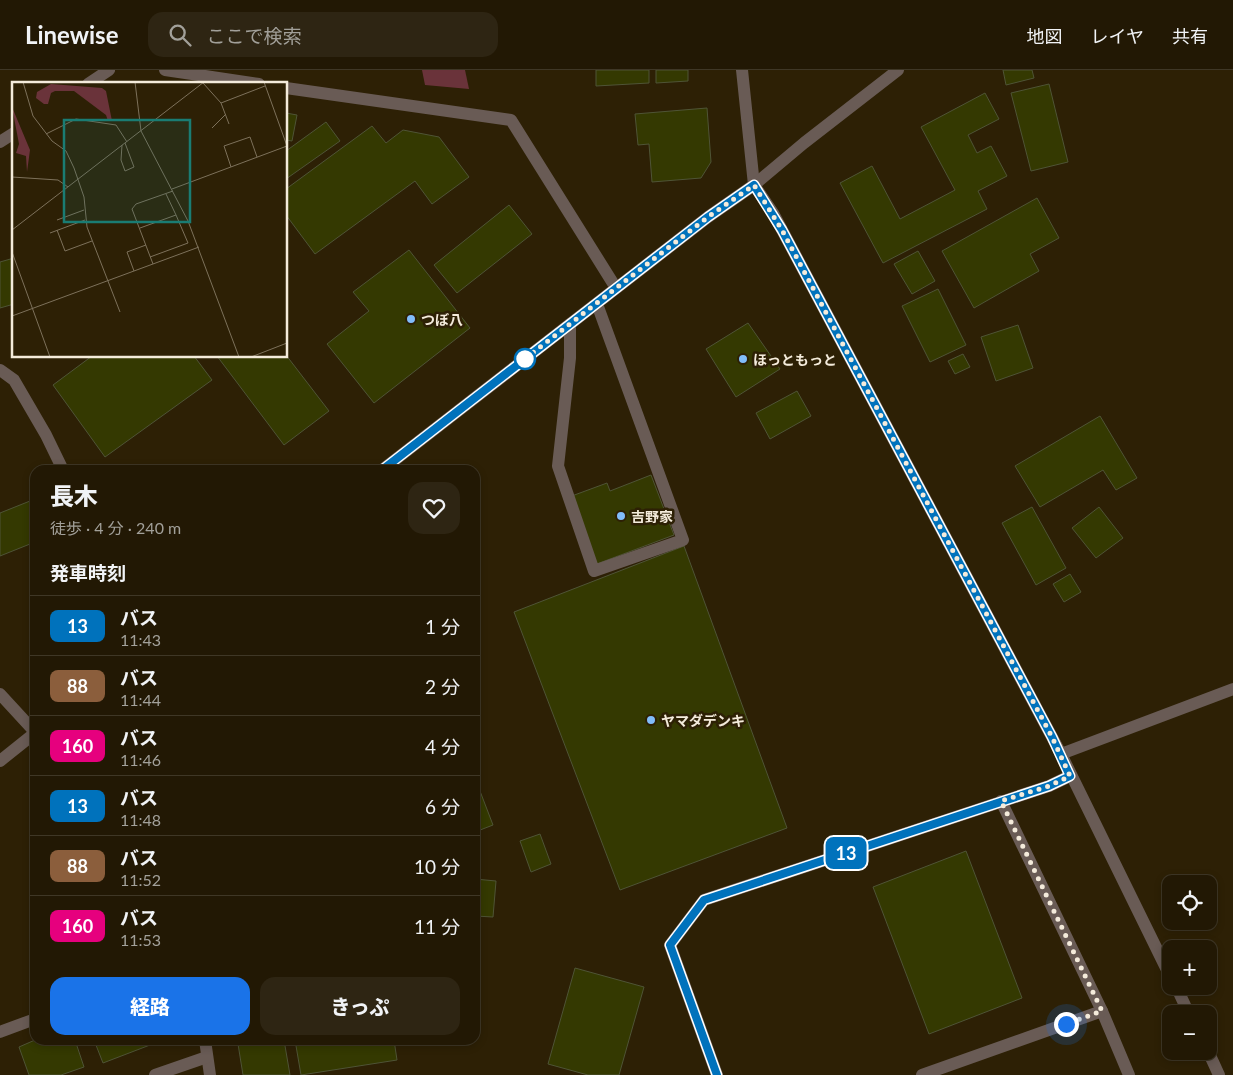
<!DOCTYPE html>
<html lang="ja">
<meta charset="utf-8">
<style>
body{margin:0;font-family:Lato,"Noto Sans JP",sans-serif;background:#2e2513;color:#f1f3f6;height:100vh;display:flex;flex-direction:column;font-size:19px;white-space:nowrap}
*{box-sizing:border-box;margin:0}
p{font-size:16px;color:#a2a09a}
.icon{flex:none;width:28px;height:28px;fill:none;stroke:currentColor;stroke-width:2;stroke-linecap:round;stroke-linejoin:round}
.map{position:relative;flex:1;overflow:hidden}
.drawer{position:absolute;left:30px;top:395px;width:450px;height:580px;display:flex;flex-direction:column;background:#221804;border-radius:15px;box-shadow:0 2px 8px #0003,0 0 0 1px #3f3726}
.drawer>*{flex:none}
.badge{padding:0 10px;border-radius:8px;font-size:18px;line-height:32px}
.controls{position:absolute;left:1162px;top:805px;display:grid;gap:10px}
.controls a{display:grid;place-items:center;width:55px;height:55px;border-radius:10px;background:#221804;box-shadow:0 2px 8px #0003,0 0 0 1px #3f3726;font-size:25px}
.you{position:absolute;width:25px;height:25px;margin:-12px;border:4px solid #fff;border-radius:50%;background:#1a73e8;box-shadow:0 0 0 8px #1a73e833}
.map>.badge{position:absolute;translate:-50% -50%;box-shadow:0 0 0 2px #fff}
h2{padding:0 20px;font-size:19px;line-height:45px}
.round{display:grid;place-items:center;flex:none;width:52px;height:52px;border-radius:15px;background:#2e2513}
.head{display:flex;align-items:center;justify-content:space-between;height:85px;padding:0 20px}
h1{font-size:24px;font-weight:800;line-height:38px}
.cta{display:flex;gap:10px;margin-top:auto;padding:10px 20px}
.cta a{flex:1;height:58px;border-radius:15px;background:#1a73e8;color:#fff;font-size:20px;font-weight:800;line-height:58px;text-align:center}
.cta a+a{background:#2e2513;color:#f1f3f6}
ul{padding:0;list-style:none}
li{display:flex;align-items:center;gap:15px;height:60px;padding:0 20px;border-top:1px solid #3f3726}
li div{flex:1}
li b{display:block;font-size:19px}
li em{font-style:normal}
li .badge{min-width:55px;font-weight:700;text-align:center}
header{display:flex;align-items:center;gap:30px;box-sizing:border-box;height:70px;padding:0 25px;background:#221804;border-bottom:1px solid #3f3726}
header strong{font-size:24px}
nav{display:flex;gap:28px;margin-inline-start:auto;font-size:18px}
.search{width:350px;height:45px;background:#2e2513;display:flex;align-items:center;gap:12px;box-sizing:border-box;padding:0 18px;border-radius:15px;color:#a2a09a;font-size:19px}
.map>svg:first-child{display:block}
.green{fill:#6a333a}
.building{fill:#343901;stroke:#4f5436}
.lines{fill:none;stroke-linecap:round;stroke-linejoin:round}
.service{stroke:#695b55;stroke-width:12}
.minor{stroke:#695b55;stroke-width:12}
.tertiary{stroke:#695b55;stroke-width:12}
.line-casing{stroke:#fff;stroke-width:11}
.line{stroke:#0072bc;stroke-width:8}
.walk{stroke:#f4ebdb;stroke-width:5;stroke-dasharray:0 9}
.poi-dot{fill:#81bdfa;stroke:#2d2005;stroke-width:2}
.stop-dot{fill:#fff;stroke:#0072bc;stroke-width:2.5}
.labels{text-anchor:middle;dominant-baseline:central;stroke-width:5;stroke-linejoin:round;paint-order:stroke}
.poi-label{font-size:14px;font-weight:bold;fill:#f4ebdb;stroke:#2d2005;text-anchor:start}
.inset-road{fill:none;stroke:#7d715b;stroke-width:1}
.view{fill:#1a7c73;fill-opacity:0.15;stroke:#1a7c73;stroke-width:2.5}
.inset-edge{fill:none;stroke:#f4ebdb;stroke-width:2.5}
</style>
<header>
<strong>Linewise</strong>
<div class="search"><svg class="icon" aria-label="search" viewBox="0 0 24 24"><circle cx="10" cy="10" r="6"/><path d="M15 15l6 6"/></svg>ここで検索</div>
<nav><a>地図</a><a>レイヤ</a><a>共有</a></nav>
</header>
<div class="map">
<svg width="1233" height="1005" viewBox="0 0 1233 1005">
<rect width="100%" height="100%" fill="#2d2005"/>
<polygon class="green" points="422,0 465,0 469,19 425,15"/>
<g class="building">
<polygon points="596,0 649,0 649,13 596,16"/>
<polygon points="656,0 688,0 688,11 656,13"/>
<polygon points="1003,0 1032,0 1034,8 1006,15"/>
<polygon points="1049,14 1068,92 1031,101 1011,23"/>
<polygon points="985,23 999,49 968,65 977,83 991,76 1007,106 978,121 987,139 883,193 840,113 872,96 900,149 955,120 921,57"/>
<polygon points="707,38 711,92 701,108 652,112 649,74 638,75 635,44"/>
<polygon points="286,43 297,45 292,71 286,70"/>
<polygon points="326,52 340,71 286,109 286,81"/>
<polygon points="372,56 386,73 403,60 439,67 469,107 432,134 415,111 315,184 286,145 286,119"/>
<polygon points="1037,128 1059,168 1030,184 1039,201 974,238 942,181"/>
<polygon points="509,135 532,164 457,223 434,195"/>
<polygon points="409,180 470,258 374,333 327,274 369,241 353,222"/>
<polygon points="918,181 935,211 912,224 894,194"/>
<polygon points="14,188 14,234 0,238 0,192"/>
<polygon points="938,219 966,275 930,292 902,236"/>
<polygon points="748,253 780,299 736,327 706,279"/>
<polygon points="1018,255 1033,298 996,311 981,267"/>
<polygon points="963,284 970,297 955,304 948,291"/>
<polygon points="286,285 329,341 284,375 217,286 286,286"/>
<polygon points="92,286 194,286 212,310 105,387 53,315"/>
<polygon points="797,321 811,346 770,369 756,343"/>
<polygon points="1100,346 1137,408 1116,420 1103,400 1040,437 1015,396"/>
<polygon points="651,405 674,465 594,495 569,427 607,413 610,421"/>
<polygon points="35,429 35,472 0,486 0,443"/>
<polygon points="1032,437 1066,498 1036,515 1002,453"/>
<polygon points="1099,437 1123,468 1096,488 1072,458"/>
<polygon points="684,476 787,758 620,820 514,542"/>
<polygon points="1070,504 1081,522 1064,532 1053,514"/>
<polygon points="475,708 493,755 475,762"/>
<polygon points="540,764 551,794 531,802 520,771"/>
<polygon points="966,781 1022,928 929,964 873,817"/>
<polygon points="475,809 496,811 493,847 475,846"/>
<polygon points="575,898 644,917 619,1005 588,1005 548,994"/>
<polygon points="35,970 75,970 84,997 61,1005 29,1005 19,977"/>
<polygon points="94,970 148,970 150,975 103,993"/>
<polygon points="247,970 284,970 290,1005 243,1005 238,974 247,972"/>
<polygon points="295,970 394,970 397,990 301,1005"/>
</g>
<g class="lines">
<g class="service">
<polyline points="165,0 259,14"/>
<polyline points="88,14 109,0"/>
<polyline points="286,18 511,50 616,218"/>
<polyline points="0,72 14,63"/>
<polyline points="570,254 570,288 558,396 594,501 683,470 597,234"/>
<polyline points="1102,941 1129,1005"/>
<polyline points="717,1005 670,875 704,830 1049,716 1070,706"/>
<polyline points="922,1005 1102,941 1001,731"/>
</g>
<g class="minor">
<polyline points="742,0 754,115"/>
<polyline points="0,300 14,310 46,365 63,400"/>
<polyline points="1061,684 1233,619"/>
<polyline points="0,962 35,949"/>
<polyline points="205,970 210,1005"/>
<polyline points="155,1005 207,987"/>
</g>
<g class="tertiary">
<polyline points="754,115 773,143 1061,684 1171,908"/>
<polyline points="382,400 708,147 754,115 804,73 898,0"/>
<polyline points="0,624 35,662"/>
<polyline points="0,691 35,663"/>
<polyline points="1176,916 1189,944"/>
<polyline points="1208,981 1219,1005"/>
</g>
</g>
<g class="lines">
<g class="line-casing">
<polyline id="line" points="382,400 708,147 754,115 782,160 1052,667 1070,706 1049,716 704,830 670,875 717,1005"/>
</g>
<use href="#line" class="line"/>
<polyline class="walk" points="525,289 522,291 708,147 754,115 782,160 1052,667 1070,706 1049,716 1001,731 1102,941 1066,954"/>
</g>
<g class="poi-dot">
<circle cx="411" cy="249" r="5"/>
<circle cx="743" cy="289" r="5"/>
<circle cx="621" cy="446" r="5"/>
<circle cx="651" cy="650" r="5"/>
</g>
<circle class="stop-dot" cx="525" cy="289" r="10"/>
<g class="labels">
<g class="poi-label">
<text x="421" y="249">つぼ八</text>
<text x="753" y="289">ほっともっと</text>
<text x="631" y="446">吉野家</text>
<text x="661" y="650">ヤマダデンキ</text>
</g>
</g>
<g transform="translate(12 12)">
<rect width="275" height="275" fill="#2d2005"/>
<path d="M39,2L90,6L94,9L100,39H96L94,33L62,9H43L39,11L36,22H32L24,16L25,10ZM0,25L18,68L15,90L14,74L4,71L7,62Z" fill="#6a333a"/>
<path class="inset-road" d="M11,0L21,34L40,59L54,69L62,86L72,115L75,145L108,230M123,0L129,49L176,139L227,275M191,1L209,21L253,4M209,21L217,42M200,46L214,32M34,52L64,37L104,43L115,60M0,60V42M110,63L109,78L113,89L122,85L113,61M219,85L212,64L238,55L245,75M0,95L46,98L56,105M160,107L275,64L252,0M45,138L72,128M128,146L164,133L154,112M0,148L192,0M45,148L53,169L80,159M38,151L73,138M0,170L38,275M138,175L176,161L164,133M141,182L120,127L124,122L161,109M122,189L115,170L134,163M0,234L187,165M239,275L275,261"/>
<path class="view" d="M52,38H178V140H52Z"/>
<rect width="275" height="275" class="inset-edge"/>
</g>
</svg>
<div class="controls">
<a><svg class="icon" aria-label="locate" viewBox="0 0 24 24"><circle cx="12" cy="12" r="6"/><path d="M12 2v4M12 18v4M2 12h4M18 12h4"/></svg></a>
<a>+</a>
<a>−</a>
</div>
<div class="you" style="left:1066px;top:954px"></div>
<b class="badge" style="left:846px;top:783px;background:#0072bc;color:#fff">13</b>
<section class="drawer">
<div class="head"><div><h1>長木</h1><p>徒歩 · 4 分 · 240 m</p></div><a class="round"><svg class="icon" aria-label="heart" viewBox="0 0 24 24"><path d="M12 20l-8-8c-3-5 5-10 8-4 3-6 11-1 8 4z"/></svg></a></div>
<h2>発車時刻</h2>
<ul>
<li><span class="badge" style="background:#0072bc;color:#fff">13</span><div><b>バス</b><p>11:43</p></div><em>1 分</em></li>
<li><span class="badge" style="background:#8b5e3c;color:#fff">88</span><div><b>バス</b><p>11:44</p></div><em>2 分</em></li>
<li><span class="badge" style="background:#e6007e;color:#fff">160</span><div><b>バス</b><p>11:46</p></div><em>4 分</em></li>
<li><span class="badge" style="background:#0072bc;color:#fff">13</span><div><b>バス</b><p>11:48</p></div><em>6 分</em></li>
<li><span class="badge" style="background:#8b5e3c;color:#fff">88</span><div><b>バス</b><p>11:52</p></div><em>10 分</em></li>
<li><span class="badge" style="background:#e6007e;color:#fff">160</span><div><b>バス</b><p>11:53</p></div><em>11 分</em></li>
</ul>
<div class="cta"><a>経路</a><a>きっぷ</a></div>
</section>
</div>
